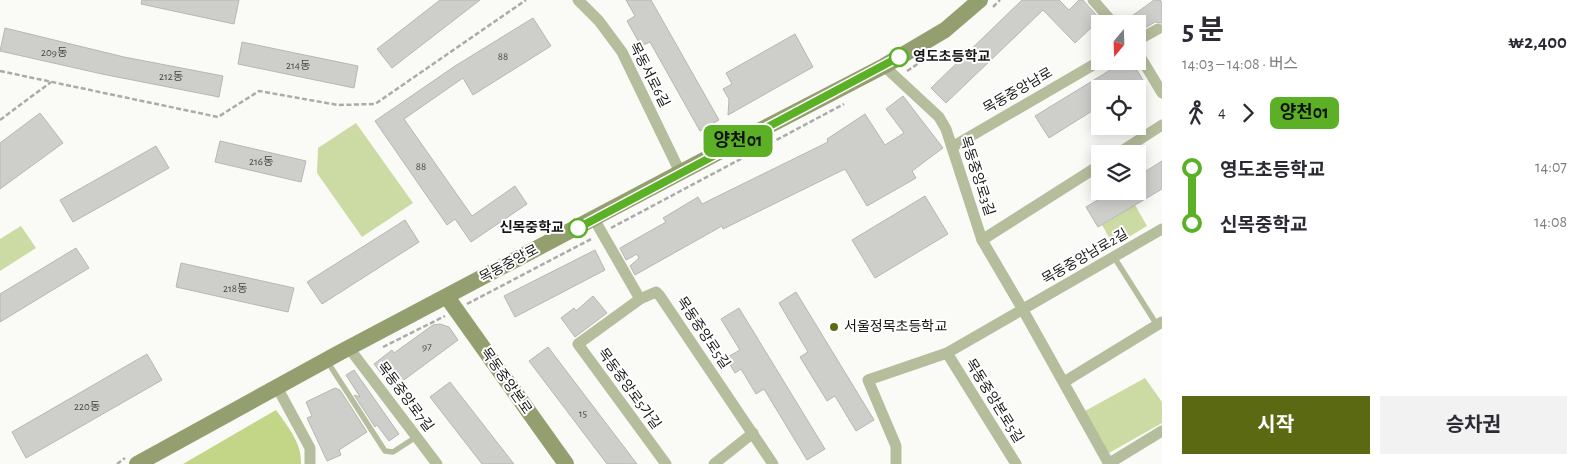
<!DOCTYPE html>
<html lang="ko">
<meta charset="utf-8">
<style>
body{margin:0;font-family:"Alegreya Sans","Noto Sans KR",sans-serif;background:#f2f2f3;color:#2b2b33;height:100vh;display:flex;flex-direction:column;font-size:19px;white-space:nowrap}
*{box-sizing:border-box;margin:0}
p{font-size:16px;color:#7c7c81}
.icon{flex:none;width:28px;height:28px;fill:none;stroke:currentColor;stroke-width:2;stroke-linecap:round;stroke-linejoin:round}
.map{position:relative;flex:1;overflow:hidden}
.details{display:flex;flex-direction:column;background:#fff;width:425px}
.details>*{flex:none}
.badge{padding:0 10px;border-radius:8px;font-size:18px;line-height:32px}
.needle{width:32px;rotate:199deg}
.controls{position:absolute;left:1091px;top:15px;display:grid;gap:10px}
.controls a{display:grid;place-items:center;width:55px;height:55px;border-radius:0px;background:#fff;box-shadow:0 2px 12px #0003;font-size:25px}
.map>.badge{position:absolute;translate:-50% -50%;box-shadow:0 0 0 2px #fff}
.legs{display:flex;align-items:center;gap:8px;height:55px;padding:0 20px;font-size:16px}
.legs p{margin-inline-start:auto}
.head{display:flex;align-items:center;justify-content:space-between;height:85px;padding:0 20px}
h1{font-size:28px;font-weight:700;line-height:38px}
.action{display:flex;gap:10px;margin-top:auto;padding:10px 20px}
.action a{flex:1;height:58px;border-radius:0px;background:#5a6912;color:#fff;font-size:20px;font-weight:700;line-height:58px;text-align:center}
.action a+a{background:#f2f2f3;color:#2b2b33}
ul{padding:0 20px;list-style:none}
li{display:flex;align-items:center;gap:18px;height:55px;font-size:19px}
li i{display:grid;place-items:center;width:8px;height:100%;margin:0 6px;background:currentColor}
li i::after{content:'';width:12px;height:12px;margin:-6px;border:4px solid;border-radius:50%;background:#fff}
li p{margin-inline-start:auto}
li:first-child i{background:linear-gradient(#0000 50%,currentColor 0)}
li:last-child i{background:linear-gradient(currentColor 50%,#0000 0)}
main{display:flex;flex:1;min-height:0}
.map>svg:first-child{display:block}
.green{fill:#ccdaa3}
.forest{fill:#c3d587}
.building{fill:#cecfcb;stroke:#b6b7b3}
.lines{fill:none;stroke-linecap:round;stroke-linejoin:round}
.path{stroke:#ababa9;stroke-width:2.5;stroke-dasharray:5 2.5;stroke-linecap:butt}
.lane{stroke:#b5be9c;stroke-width:5.5}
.street{stroke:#b5be9c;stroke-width:11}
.secondary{stroke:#939f6e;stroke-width:16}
.line-1-casing{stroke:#fff;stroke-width:11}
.line-1{stroke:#5bb025;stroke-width:8}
.stop-1-dot{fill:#fff;stroke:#5bb025;stroke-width:2.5}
.poi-dot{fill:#5a6912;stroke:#fff;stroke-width:2}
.labels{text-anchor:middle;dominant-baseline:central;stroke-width:4;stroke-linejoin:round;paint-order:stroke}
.number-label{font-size:11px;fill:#454543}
.stop-label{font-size:14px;font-weight:bold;fill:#171716;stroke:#fff;text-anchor:start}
.street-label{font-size:14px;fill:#171716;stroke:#fff}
.poi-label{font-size:14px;fill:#171716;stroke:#fff;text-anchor:start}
</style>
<main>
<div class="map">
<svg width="1162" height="464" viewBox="0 0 1162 464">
<rect width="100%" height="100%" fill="#fafbf7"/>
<g class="green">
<polygon points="356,123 413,203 362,237 317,173 318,148"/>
<polygon points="1135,205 1147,226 1114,246 1102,225"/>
<polygon points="21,226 36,248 0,271 0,239"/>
<polygon points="1145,378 1162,402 1162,423 1109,453 1085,411"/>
</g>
<path class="forest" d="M276,410C288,427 302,443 301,464H183Z"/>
<g class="building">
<polygon points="142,0 239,0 234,24 141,4"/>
<polygon points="440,0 480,0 392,68 377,49"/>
<polygon points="626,0 651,0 719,120 700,131 650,42 641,46 627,21 635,16"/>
<polygon points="1022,0 1059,0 1069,10 1079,0 1083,0 1100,19 1100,33 1093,26 1075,43 1043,10 946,103 931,88"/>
<polygon points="1154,0 1160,0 1162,3 1162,23 1155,22 1138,32 1138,24 1121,24"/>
<polygon points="533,18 551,46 473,95 463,78 404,119 472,216 515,186 527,204 471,242 455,219 447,225 375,121 455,66"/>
<polygon points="5,28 124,57 223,76 219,97 102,74 0,51"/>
<polygon points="795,34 813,67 728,115 729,99 723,89 732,84 726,73"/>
<polygon points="242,42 358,66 354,88 238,64"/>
<polygon points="1125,61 1131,61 1143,80 1128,89 1100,89 1100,106 1049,138 1035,116"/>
<polygon points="903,96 943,148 912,171 916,178 867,206 845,169 723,229 722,226 635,275 630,266 639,258 637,254 626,260 620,248 666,222 663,218 698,197 702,204 828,142 827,139 865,114 885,145 904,133 886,109"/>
<polygon points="40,113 63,143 0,189 0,143"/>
<polygon points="220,141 306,161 301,182 215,162"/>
<polygon points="156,146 169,168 73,222 60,200"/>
<polygon points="1162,161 1162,189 1098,227 1086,207 1113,191 1138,191 1138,176"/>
<polygon points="925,196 948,234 875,278 852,240"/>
<polygon points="405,220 419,242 322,304 307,282"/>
<polygon points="76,248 89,268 0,322 0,294"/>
<polygon points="595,250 605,270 515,317 504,296"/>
<polygon points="181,263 294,288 288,312 176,287"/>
<polygon points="796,292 874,420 856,431 835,396 827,401 800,357 808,352 779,303"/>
<polygon points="593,296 607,313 575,337 561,318 574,308 576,311"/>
<polygon points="739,308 825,449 807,460 764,389 756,394 741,369 735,373 726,358 740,350 721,319"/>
<polygon points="440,324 449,327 458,340 393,388 374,364 392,350 394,353 433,325"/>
<polygon points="548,347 637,464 607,464 529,361"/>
<polygon points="147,354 162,380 26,458 12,432"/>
<polygon points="354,370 399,434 389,441 377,425 375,427 354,395 360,397 346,375"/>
<polygon points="450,382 514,464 482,464 430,397"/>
<polygon points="335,388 340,390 367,432 339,450 341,455 327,461 307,418 312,416 306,402"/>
</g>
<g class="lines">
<g class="path">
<polyline points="993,7 1000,0"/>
<polyline points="0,71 218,117 259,91 338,105 375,104 526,0"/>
<polyline points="907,71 925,59"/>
<polyline points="0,120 51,82"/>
<polyline points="611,228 844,104"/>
<polyline points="467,304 593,238"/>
<polyline points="383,347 445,316"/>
<polyline points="117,464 125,458"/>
</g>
<g class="lane">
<polyline points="1114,257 1157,325"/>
<polyline points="327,361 385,451 393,452 416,437"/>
</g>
<g class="street">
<polyline points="578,0 599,21 622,52 680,172"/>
<polyline points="1093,0 1114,24"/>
<polyline points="1138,40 1158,29"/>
<polyline points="1138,53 1162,93"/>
<polyline points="884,66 939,117 946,129 982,240 1023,310 1109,464"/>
<polyline points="952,147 1100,61"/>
<polyline points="1117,154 1162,125"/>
<polyline points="594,219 640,299 656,292 660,296 773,464"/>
<polyline points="982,240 1100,165"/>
<polyline points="640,299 578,344 666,464"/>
<polyline points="349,348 437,464"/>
<polyline points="947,353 1016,464"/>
<polyline points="1064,382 1162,322"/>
<polyline points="277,387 310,448 310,464"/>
<polyline points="714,464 753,433"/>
<polyline points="896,464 896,446 868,380 947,353 1162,229"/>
<polyline points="1108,464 1162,431"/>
</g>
<g class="secondary">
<polyline points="447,297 566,464"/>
<polyline points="137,464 339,353 753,134 884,66 945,30 980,0"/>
</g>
</g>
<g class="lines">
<g class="line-1-casing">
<polyline id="line-1" points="578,228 899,57"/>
</g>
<use href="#line-1" class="line-1"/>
</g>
<g class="stop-1-dot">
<circle cx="899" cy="57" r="9"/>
<circle cx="578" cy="228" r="9"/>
</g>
<circle class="poi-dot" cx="834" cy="327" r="5"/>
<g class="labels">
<g class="number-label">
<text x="54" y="52">209동</text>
<text x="503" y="56">88</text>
<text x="298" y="65">214동</text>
<text x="171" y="76">212동</text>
<text x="261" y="161">216동</text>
<text x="421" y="166">88</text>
<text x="235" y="288">218동</text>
<text x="427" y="346">97</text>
<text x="87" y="406">220동</text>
<text x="583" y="413">15</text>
</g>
<g class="stop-label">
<text x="913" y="57">영도초등학교</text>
<text x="564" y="228" text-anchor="end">신목중학교</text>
</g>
<g class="street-label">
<text transform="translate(649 75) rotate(63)">목동서로6길</text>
<text transform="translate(1018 91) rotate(-30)">목동중앙남로</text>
<text transform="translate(977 176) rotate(72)">목동중앙로3길</text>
<text transform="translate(1085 257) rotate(-30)">목동중앙남로2길</text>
<text transform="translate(509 264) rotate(-28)">목동중앙로</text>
<text transform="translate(703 333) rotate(56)">목동중앙로5길</text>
<text transform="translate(506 381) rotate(55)">목동중앙본로</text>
<text transform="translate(629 389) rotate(54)">목동중앙로5가길</text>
<text transform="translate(405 397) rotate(53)">목동중앙로7길</text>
<text transform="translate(994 401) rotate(58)">목동중앙본로5길</text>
</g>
<g class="poi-label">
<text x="844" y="327">서울정목초등학교</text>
</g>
</g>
</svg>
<div class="controls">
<a><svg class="needle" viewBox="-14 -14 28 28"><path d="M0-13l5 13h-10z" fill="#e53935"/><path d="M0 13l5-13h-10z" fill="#7c7c81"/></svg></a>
<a><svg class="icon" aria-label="locate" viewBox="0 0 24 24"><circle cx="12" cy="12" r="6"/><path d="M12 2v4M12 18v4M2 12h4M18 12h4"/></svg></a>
<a><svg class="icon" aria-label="layers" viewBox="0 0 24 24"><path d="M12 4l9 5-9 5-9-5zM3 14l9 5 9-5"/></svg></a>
</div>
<b class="badge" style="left:738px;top:141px;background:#5bb025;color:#111">양천01</b>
</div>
<section class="details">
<div class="head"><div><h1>5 분</h1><p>14:03 – 14:08 · 버스</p></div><b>₩2,400</b></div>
<div class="legs"><svg class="icon" aria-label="walk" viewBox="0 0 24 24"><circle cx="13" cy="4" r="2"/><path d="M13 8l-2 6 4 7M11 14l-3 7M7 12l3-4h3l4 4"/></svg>4<svg class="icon" aria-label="forward" viewBox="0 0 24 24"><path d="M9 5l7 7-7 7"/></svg><b class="badge" style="background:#5bb025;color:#111">양천01</b></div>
<ul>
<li><i style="color:#5bb025"></i><b>영도초등학교</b><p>14:07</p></li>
<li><i style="color:#5bb025"></i><b>신목중학교</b><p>14:08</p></li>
</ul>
<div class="action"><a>시작</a><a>승차권</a></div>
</section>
</main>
